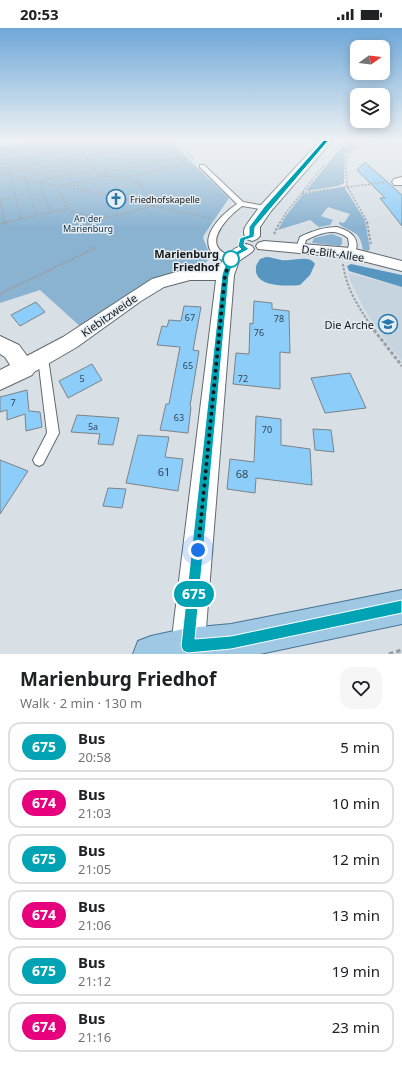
<!DOCTYPE html>
<meta charset="utf-8">
<style>
body{margin:0;font-family:"Noto Sans",sans-serif;background:#f6f6f6;color:#202124;height:100vh;display:flex;flex-direction:column;font-size:15px;white-space:nowrap}
*{box-sizing:border-box;margin:0}
p{font-size:13px;color:#757577}
.icon{flex:none;width:22px;height:22px;fill:none;stroke:currentColor;stroke-width:2;stroke-linecap:round;stroke-linejoin:round}
.map{position:relative;height:626px;overflow:hidden}
.details{display:flex;flex-direction:column;background:#fff;flex:1}
.details>*{flex:none}
.badge{padding:0 8px;border-radius:13px;font-size:14px;line-height:26px}
.needle{width:26px;rotate:75deg}
.controls{position:absolute;left:350px;top:12px;display:grid;gap:8px}
.controls a{display:grid;place-items:center;width:40px;height:40px;border-radius:8px;background:#fff;box-shadow:0 2px 10px #0003;font-size:20px}
.you{position:absolute;width:20px;height:20px;margin:-10px;border:3px solid #fff;border-radius:50%;background:#1a73e8;box-shadow:0 0 0 6px #1a73e833}
.map>.badge{position:absolute;translate:-50% -50%;box-shadow:0 0 0 2px #fff}
.round{display:grid;place-items:center;flex:none;width:42px;height:42px;border-radius:12px;background:#f6f6f6}
.overview{display:flex;align-items:center;justify-content:space-between;height:68px;padding:0 20px}
h1{font-size:19px;font-weight:700;line-height:30px}
ul{padding:0;list-style:none}
li{display:flex;align-items:center;gap:12px;height:50px;margin:0 8px 6px;padding:0 12px;border:2px solid #e0e0e0;border-radius:12px}
li div{flex:1}
li b{display:block;font-size:15px}
li em{font-style:normal}
li .badge{min-width:44px;font-weight:700;text-align:center}
.status{display:flex;justify-content:space-between;align-items:center;height:28px;padding:0 20px;background:#fff;direction:ltr}
.status svg{height:11px;fill:currentColor}
.map>svg:first-child{display:block}
.built{fill:#c5d4df}
.green{fill:#8ab3d1}
.water{fill:#5796c1}
.building{fill:#8ccdfa;stroke:#7b8388}
.lines{fill:none;stroke-linecap:round;stroke-linejoin:round}
.lane-casing{stroke:#62696e;stroke-width:2}
.street-casing{stroke:#62696e;stroke-width:2}
.primary-casing{stroke:#457392;stroke-width:2}
.path-far3{stroke:#999fa4;stroke-width:1.5;stroke-dasharray:2 1.5;stroke-linecap:butt}
.path-far2{stroke:#999fa4;stroke-width:2;stroke-dasharray:2.5 1.5;stroke-linecap:butt}
.path-far1{stroke:#999fa4;stroke-width:3;stroke-dasharray:3.5 2;stroke-linecap:butt}
.path{stroke:#999fa4;stroke-width:3.5;stroke-dasharray:4.5 3;stroke-linecap:butt}
.lane{fill:#fff;fill-rule:evenodd}
.street{fill:#fff;fill-rule:evenodd}
.primary{fill:#9fc8e4;fill-rule:evenodd}
.line{fill:#00a3b4;stroke:#fff}
.walk{stroke:#16191b;stroke-width:4;stroke-dasharray:0 7.2}
.stop-dot{fill:#fff;stroke:#00a3b4;stroke-width:2}
.labels{text-anchor:middle;dominant-baseline:central;stroke-width:3;stroke-linejoin:round;paint-order:stroke}
.far-poi-label{font-size:9px;fill:#16191b;stroke:#e5edf3;text-anchor:start}
.far-park-label{font-size:9px;fill:#143043;stroke:#e5edf3}
.number-label{font-size:9px;fill:#344653}
.stop-label{font-size:11px;font-weight:bold;fill:#16191b;stroke:#e5edf3;text-anchor:end}
.street-label{font-size:11px;fill:#16191b;stroke:#e5edf3}
.poi-label{font-size:11px;fill:#16191b;stroke:#e5edf3;text-anchor:end}
.near-number-label{font-size:11px;fill:#344653}
</style>
<div class="status"><b>20:53</b><svg viewBox="0 0 49 12"><path d="M0 12V9h3v3zM5 12V6h3v6zM10 12V3h3v9zM15 12V0h3v12zM26 1h20v11H26zM47 4h2v5h-2z"/></svg></div>
<div class="map">
<svg width="402" height="626" viewBox="0 0 402 626">
<rect width="100%" height="100%" fill="#d8e0e6"/>
<polygon class="built" points="348,245 402,259 402,333 384,311 364,281 350,252"/>
<g class="green">
<polygon points="37,113 170,113 229,170 204,207 203,210 211,229 199,242 178,244 83,301 40,262 0,275 0,119"/>
<polygon points="346,113 368,113 345,125 344,155 338,158 306,163"/>
<path d="M344,159L365,192L370,221L368,223L363,222C360,202 353,206 339,196V194L344,195L350,186L328,179L321,188L333,192L330,197L319,199L310,192L278,202L285,189L303,166Z"/>
<polygon points="332,206 342,210 342,216 340,218 312,215 314,210"/>
</g>
<g class="water">
<path d="M266,229C271,229 276,231 281,232C291,234 309,226 315,236L310,247L300,257C288,258 253,260 256,239C256,237 259,233 260,231Z"/>
<polygon points="351,236 402,247 402,259 349,243 347,238"/>
</g>
<g class="building">
<polygon points="365,134 402,167 402,198 380,170 385,170 357,142"/>
<polygon points="254,273 272,275 272,281 289,283 290,325 280,324 280,361 233,356 236,325 249,326 250,295 253,296"/>
<polygon points="36,274 45,284 20,298 11,287"/>
<polygon points="184,278 201,279 193,322 199,323 190,378 191,379 188,405 160,402 166,376 169,376 180,319 157,317 162,298 167,299 169,292 181,293"/>
<polygon points="92,336 102,352 68,370 59,353"/>
<polygon points="350,345 366,380 325,385 311,350"/>
<polygon points="27,362 29,383 40,384 42,399 26,403 25,386 7,392 7,382 0,384 0,369"/>
<polygon points="77,387 119,390 113,417 98,416 100,406 71,404"/>
<polygon points="256,388 281,391 281,417 310,421 312,457 256,450 255,465 227,461 230,431 254,434"/>
<polygon points="313,401 331,402 334,424 315,422"/>
<polygon points="138,407 169,409 165,429 183,431 178,463 126,455"/>
<polygon points="0,432 28,443 0,486"/>
<polygon points="108,460 126,461 122,480 103,478"/>
</g>
<g class="lines">
<g class="lane-casing">
<g id="lane">
<path d="M200,137H204L243,174L266,178L270,180L266,182L242,178C225,191 198,220 234,229L235,231L234,233C228,234 221,232 216,229C195,211 222,186 237,176L200,139Z"/>
<path d="M337,199C351,203 362,211 354,227L351,228L347,225L349,216L348,210C335,199 320,205 306,212L303,222H297L296,220L300,209C312,203 324,199 337,199Z"/>
<polygon points="43,326 47,327 48,330 59,405 43,436 39,438 35,436 33,432 47,405 38,330 39,327"/>
</g>
</g>
<g class="street-casing">
<g id="street">
<path d="M320,113H332L271,183L260,199V208L257,211L252,213L247,211C243,207 243,201 247,196L261,177Z"/>
<polygon points="402,149 402,157 394,157 392,154 394,151"/>
<polygon points="264,213 351,220 402,233 402,243 351,230 258,221 256,218 258,215"/>
<path d="M246,216L252,218L254,221L252,224L239,233L234,247L204,626H170L216,252H190L164,259L141,273L77,319L34,344L32,347L0,362V342L10,337L5,329L0,326V308L19,317L27,328L63,309L152,251L190,240L218,241C224,228 232,220 246,216Z"/>
</g>
</g>
<g class="primary-casing">
<polygon id="primary" points="402,562 402,596 260,626 133,626 138,613 151,608 188,600 231,596"/>
</g>
<g class="path-far3">
<polyline points="174,113 194,131"/>
<polyline points="79,117 103,113"/>
<polyline points="339,118 344,113"/>
<polyline points="35,120 76,113"/>
<polyline points="81,121 125,113"/>
<polyline points="0,122 53,113"/>
<polyline points="36,123 78,116"/>
<polyline points="83,124 149,113"/>
<polyline points="86,129 163,115"/>
<polyline points="87,130 97,146"/>
<polyline points="0,133 80,119"/>
<polyline points="0,136 82,121"/>
<polyline points="0,142 85,126"/>
<polyline points="0,145 58,158"/>
<polyline points="6,146 88,131"/>
<polyline points="97,146 179,130"/>
<polyline points="10,147 21,191"/>
<polygon points="106,148 139,155 154,178 97,192 67,181 58,158"/>
<polyline points="21,150 91,136"/>
<polyline points="122,150 186,136 161,113"/>
<polyline points="26,151 36,188"/>
<polyline points="38,153 94,142"/>
<polyline points="40,154 51,185"/>
<polyline points="63,158 106,167"/>
<polyline points="302,165 387,154"/>
<polyline points="0,171 5,195"/>
<polyline points="0,172 15,169"/>
<polyline points="126,172 210,190"/>
<polyline points="3,195 67,181"/>
<polyline points="90,195 91,190"/>
<polyline points="280,195 285,186 325,136"/>
<polyline points="368,195 347,158 346,136 348,125 371,113"/>
</g>
<g class="path-far2">
<polyline points="367,194 371,217"/>
<polyline points="0,196 8,194"/>
<polyline points="88,202 90,194"/>
<polyline points="274,206 280,194"/>
<path d="M343,236C346,261 360,282 375,303"/>
<polyline points="0,266 95,220"/>
</g>
<polyline class="path-far1" points="374,302 402,338"/>
<polyline class="path" points="389,626 402,622"/>
<use href="#lane" class="lane"/>
<use href="#street" class="street"/>
<use href="#primary" class="primary"/>
</g>
<linearGradient id="sky" x2="0" y2="1"><stop stop-color="#6ea8d8"/><stop offset="0.56" stop-color="#edf1f4"/><stop offset="1" stop-color="#edf1f4" stop-opacity="0"/></linearGradient>
<rect width="402" height="200" fill="url(#sky)"/>
<path class="line" d="M324,112L328,113L255,199L254,209L245,212L244,217L249,221L238,227L234,232L229,247L195,611L231,608L402,572V585L231,621L188,625L183,623L181,618L222,247C226,234 229,227 241,221L238,218L240,210L249,207V199L264,179Z"/>
<g class="lines">
<polyline class="walk" points="198,522 225,247 231,231"/>
</g>
<defs>
<g id="church-ring" transform="scale(1)"><circle r="9.5" fill="#e5edf3" stroke="#2779aa" stroke-width="1.5"/><path d="M-1.2-6h2.4v3.5h3.3v2.4h-3.3V6h-2.4V-.1h-3.3v-2.4h3.3Z" fill="#2779aa"/></g>
<g id="school-ring" transform="scale(1)"><circle r="9.5" fill="#e5edf3" stroke="#2779aa" stroke-width="1.5"/><path d="M0-5L7-2L0 1L-7-2ZM-4 1L0 2.5L4 1V4Q0 6-4 4Z" fill="#2779aa"/></g>
</defs>
<g fill-rule="evenodd">
<use href="#church-ring" x="116" y="171"/>
<use href="#school-ring" x="388" y="296"/>
</g>
<circle class="stop-dot" cx="231" cy="231" r="8"/>
<g class="labels">
<g class="far-poi-label">
<text x="130" y="171">Friedhofskapelle</text>
</g>
<g class="far-park-label">
<text x="88" y="190">An der<tspan x="88" dy="10">Marienburg</tspan></text>
</g>
<g class="number-label">
<text x="190" y="289">67</text>
<text x="279" y="290">78</text>
<text x="259" y="304">76</text>
<text x="188" y="337">65</text>
<text x="82" y="350">5</text>
<text x="243" y="350">72</text>
<text x="13" y="374">7</text>
<text x="179" y="389">63</text>
<text x="93" y="398">5a</text>
<text x="267" y="401">70</text>
</g>
<g class="stop-label">
<text x="219" y="225">Marienburg<tspan x="219" dy="13">Friedhof</tspan></text>
</g>
<g class="street-label">
<text transform="translate(333 225) rotate(8)">De-Bilt-Allee</text>
<text transform="translate(109 287) rotate(-35)">Kiebitzweide</text>
</g>
<g class="poi-label">
<text x="374" y="296">Die Arche</text>
</g>
<g class="near-number-label">
<text x="164" y="443">61</text>
<text x="242" y="445">68</text>
</g>
</g>
</svg>
<div class="controls">
<a><svg class="needle" viewBox="-14 -14 28 28"><path d="M0-13l5 13h-10z" fill="#e53935"/><path d="M0 13l5-13h-10z" fill="#757577"/></svg></a>
<a><svg class="icon" aria-label="layers" viewBox="0 0 24 24"><path d="M12 4l9 5-9 5-9-5zM3 14l9 5 9-5"/></svg></a>
</div>
<div class="you" style="left:198px;top:522px"></div>
<b class="badge" style="left:194px;top:566px;background:#00a3b4;color:#fff">675</b>
</div>
<section class="details">
<div class="overview"><div><h1>Marienburg Friedhof</h1><p>Walk · 2 min · 130 m</p></div><a class="round"><svg class="icon" aria-label="heart" viewBox="0 0 24 24"><path d="M12 20l-8-8c-3-5 5-10 8-4 3-6 11-1 8 4z"/></svg></a></div>
<ul>
<li><span class="badge" style="background:#00a3b4;color:#fff">675</span><div><b>Bus</b><p>20:58</p></div><em>5 min</em></li>
<li><span class="badge" style="background:#e6007e;color:#fff">674</span><div><b>Bus</b><p>21:03</p></div><em>10 min</em></li>
<li><span class="badge" style="background:#00a3b4;color:#fff">675</span><div><b>Bus</b><p>21:05</p></div><em>12 min</em></li>
<li><span class="badge" style="background:#e6007e;color:#fff">674</span><div><b>Bus</b><p>21:06</p></div><em>13 min</em></li>
<li><span class="badge" style="background:#00a3b4;color:#fff">675</span><div><b>Bus</b><p>21:12</p></div><em>19 min</em></li>
<li><span class="badge" style="background:#e6007e;color:#fff">674</span><div><b>Bus</b><p>21:16</p></div><em>23 min</em></li>
</ul>
</section>
